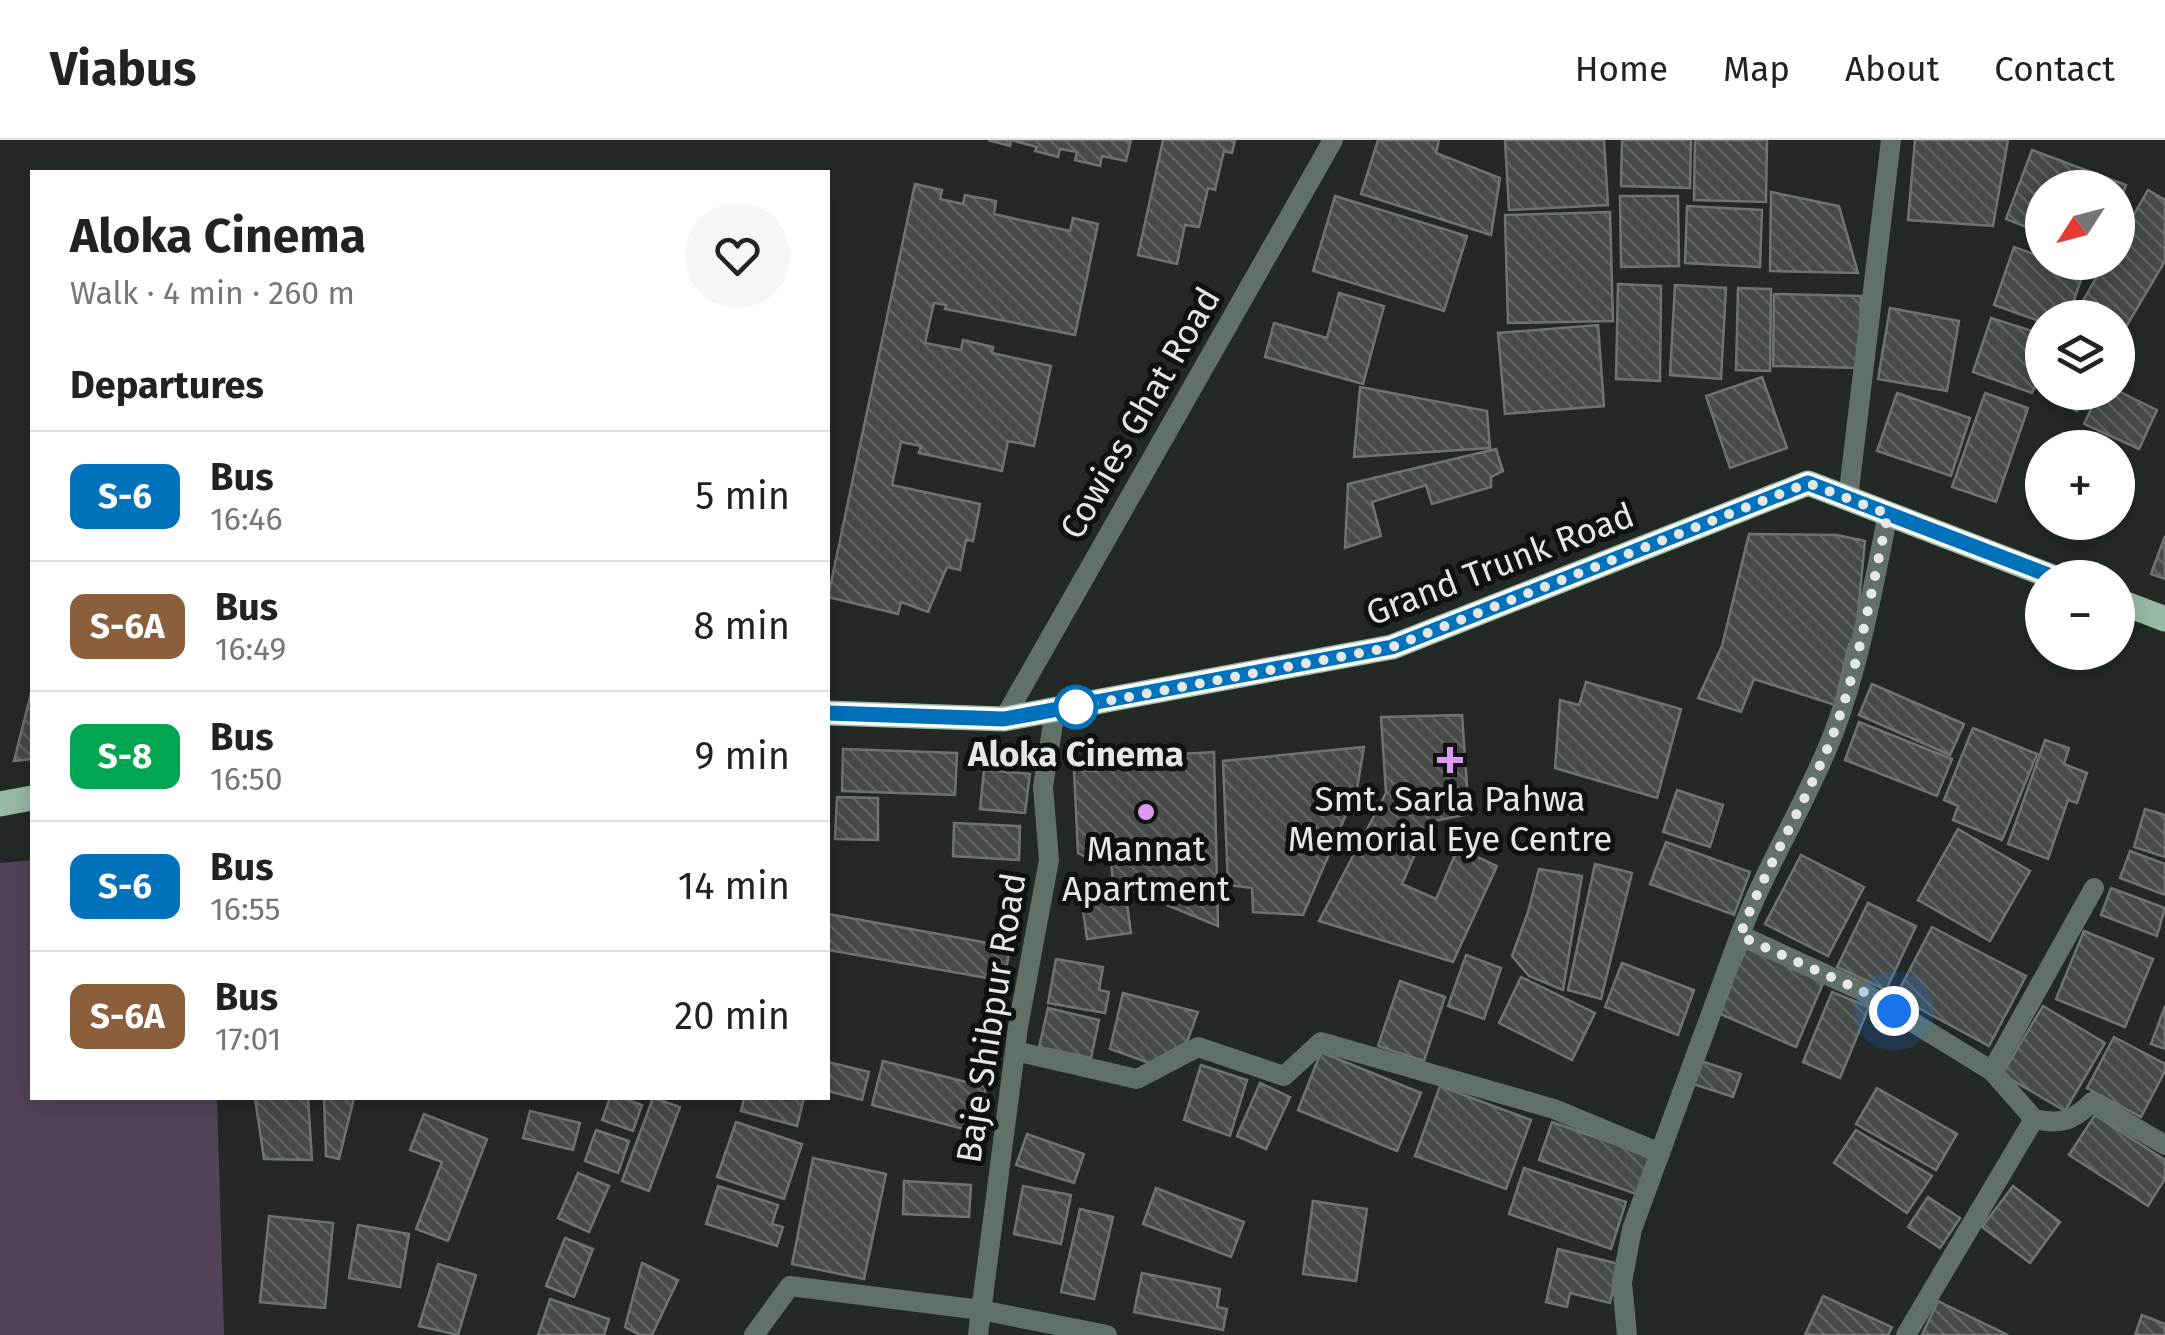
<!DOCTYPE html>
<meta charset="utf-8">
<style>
body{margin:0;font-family:"Fira Sans",sans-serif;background:#f6f6f6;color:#222;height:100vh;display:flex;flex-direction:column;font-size:38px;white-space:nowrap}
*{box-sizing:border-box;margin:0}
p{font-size:32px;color:#767676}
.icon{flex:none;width:55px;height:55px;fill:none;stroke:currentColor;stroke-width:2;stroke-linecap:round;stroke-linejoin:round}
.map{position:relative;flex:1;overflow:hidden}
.details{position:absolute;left:30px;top:30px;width:800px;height:930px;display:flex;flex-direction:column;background:#fff;border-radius:0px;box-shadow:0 5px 25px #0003}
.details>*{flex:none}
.badge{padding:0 20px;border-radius:15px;font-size:35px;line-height:65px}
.needle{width:65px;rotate:234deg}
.tools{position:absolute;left:2025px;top:30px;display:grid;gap:20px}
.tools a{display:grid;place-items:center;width:110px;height:110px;border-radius:50%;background:#fff;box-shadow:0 5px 25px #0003;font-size:50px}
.you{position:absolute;width:50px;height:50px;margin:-25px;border:8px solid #fff;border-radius:50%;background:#1a73e8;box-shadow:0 0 0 15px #1a73e833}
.map>.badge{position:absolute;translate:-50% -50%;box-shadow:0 0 0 5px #fff}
h2{padding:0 40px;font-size:38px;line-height:90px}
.round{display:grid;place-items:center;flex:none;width:105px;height:105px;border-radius:52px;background:#f6f6f6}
.summary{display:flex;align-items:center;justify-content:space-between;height:170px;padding:0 40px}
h1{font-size:48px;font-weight:700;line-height:75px}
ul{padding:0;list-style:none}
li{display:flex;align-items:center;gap:30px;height:130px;padding:0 40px;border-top:2px solid #e0e0e0}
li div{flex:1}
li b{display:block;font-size:38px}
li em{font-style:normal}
li .badge{min-width:110px;font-weight:700;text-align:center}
header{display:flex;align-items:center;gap:60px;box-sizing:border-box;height:140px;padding:0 50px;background:#fff;border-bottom:2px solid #e0e0e0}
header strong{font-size:48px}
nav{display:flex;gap:55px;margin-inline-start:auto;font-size:35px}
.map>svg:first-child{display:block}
.pitch{fill:#524357}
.building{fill:url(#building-back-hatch);stroke:#6f7471;stroke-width:2.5}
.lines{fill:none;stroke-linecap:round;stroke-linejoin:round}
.street{stroke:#617168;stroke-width:20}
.primary{stroke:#98bba7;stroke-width:25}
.line-casing{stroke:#fff;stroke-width:22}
.line{stroke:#0072bc;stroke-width:15}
.walk{stroke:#e4e7e5;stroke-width:10;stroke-dasharray:0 18}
.stop-dot{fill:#fff;stroke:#0072bc;stroke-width:5}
.poi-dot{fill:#dc99f4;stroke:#0f1110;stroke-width:4}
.labels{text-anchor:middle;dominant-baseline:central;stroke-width:10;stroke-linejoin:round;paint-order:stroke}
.street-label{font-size:35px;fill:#e4e7e5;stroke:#0f1110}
.stop-label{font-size:35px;font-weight:bold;fill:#e4e7e5;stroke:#0f1110}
.poi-label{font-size:35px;fill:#e4e7e5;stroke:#0f1110}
</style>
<header>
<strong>Viabus</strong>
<nav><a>Home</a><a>Map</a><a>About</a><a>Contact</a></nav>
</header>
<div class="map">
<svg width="2165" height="1195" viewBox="0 0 2165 1195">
<defs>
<pattern id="building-back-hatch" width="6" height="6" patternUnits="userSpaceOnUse" patternTransform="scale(2.5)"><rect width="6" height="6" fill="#464b48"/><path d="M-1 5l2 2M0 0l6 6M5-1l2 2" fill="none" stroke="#616562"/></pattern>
</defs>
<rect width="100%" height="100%" fill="#242926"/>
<polygon class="pitch" points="32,720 32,958 217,958 224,1195 0,1195 0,723"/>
<g class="building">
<polygon points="988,0 1131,0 1126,21 1102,16 1100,26 1075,20 1077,12 1060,9 1058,17 1035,11 1037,7 1011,0 1010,6"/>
<polygon points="1163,0 1235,0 1232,13 1224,11 1215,50 1208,48 1199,87 1185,85 1177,124 1138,115"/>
<polygon points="1378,0 1439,0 1436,13 1500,38 1491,95 1361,54"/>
<polygon points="1505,0 1604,0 1608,65 1509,70"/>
<polygon points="1622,0 1691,0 1690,48 1621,46"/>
<polygon points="1695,0 1767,0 1766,62 1694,60"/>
<polygon points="1915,0 2008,0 1993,86 1908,80"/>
<polygon points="2032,10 2126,45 2118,67 2118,48 2042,48 2042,93 2006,79"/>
<polygon points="915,44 942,50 940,59 963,64 965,55 996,61 994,74 1070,91 1073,78 1098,84 1075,195 945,169 946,165 934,163 925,203 961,210 963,200 993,207 992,213 1051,226 1034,306 1008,301 1002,331 919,313 921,306 901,302 892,345 980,364 973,401 966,400 960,430 947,427 928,472 901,462 898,474 828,457"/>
<polygon points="2148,50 2165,60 2165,121 2123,192 2118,188 2118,178 2099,178 2080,166 2105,122 2118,122 2118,102"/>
<polygon points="1771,52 1839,66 1858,133 1770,131"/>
<polygon points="1335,56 1467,96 1444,171 1313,131"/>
<polygon points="1620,56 1678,56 1679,126 1621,127"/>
<polygon points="1687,66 1762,70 1760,127 1685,123"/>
<polygon points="1610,72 1613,181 1508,183 1505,75"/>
<polygon points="2014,107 2042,117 2042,122 2059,122 2084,131 2068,178 2042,178 2042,182 1994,165"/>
<polygon points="1618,144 1661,146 1660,241 1616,239"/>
<polygon points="1675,145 1726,148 1721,239 1670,235"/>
<polygon points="1738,148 1771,149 1770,231 1736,230"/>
<polygon points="1339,153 1384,166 1363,244 1265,217 1274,183 1327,198"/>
<polygon points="1774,154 1861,156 1860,228 1773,226"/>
<polygon points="1890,168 1959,181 1947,251 1878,239"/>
<polygon points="1991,178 2042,194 2042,232 2032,253 1973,232"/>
<polygon points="1598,185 1604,266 1505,274 1498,193"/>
<polygon points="1762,237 1787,308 1730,328 1706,256"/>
<polygon points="1360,247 1487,271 1490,308 1354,317"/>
<polygon points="2118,251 2157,270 2139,309 2084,284 2099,252"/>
<polygon points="2045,252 2088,252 2077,271"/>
<polygon points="1897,253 1970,278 1951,336 1877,311"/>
<polygon points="1985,253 2028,268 1996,362 1952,347"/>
<polygon points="1496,309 1503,331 1491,337 1491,347 1432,364 1426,345 1372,362 1381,396 1345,408 1348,344"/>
<polygon points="1749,394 1837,395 1865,401 1855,503 1849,504 1835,565 1754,539 1741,572 1698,558 1722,506"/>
<polygon points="2165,396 2165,439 2151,434"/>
<polygon points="1586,542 1681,569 1657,658 1555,628 1560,560 1579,565"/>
<polygon points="1872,544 1964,584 1950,615 1859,575"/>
<polygon points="32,549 32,619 14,621"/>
<polygon points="1462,575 1469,674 1429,682 1402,744 1436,759 1458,708 1497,726 1453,822 1319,781 1386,653 1381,577"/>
<polygon points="1859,582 1952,619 1937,656 1845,620"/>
<polygon points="1973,588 2037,614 2002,700 1953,680 1958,666 1944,660"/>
<polygon points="2045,600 2069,608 2064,624 2087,633 2077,663 2068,660 2048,719 2008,704"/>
<polygon points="1364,607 1357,649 1303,775 1253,772 1252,748 1228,745 1223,621"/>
<polygon points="843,609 957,613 955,655 842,651"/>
<polygon points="1214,612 1218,786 1113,743 1111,722 1093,721 1078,713 1074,630 1097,631 1096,619"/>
<polygon points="984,630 1030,634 1025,673 980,669"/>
<polygon points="1677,650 1723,665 1710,707 1663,692"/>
<polygon points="837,657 878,658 878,700 835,699"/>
<polygon points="2145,669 2165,675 2165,717 2134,707"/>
<polygon points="954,683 1020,686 1019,720 953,716"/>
<polygon points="1958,689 2030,731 1990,801 1918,760"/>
<polygon points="1666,702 1750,732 1734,775 1650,744"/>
<polygon points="2130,711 2165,724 2165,755 2120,738"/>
<polygon points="1801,715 1864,747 1828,816 1765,784"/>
<polygon points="1595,724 1632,733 1601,859 1568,850"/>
<polygon points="1539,729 1582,736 1563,850 1529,836 1512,816 1528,772"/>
<polygon points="2111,748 2165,768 2157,796 2101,775"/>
<polygon points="1126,757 1131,793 1087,799 1082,763"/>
<polygon points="1868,763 1916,786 1886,850 1837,827"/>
<polygon points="828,774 1010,807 1004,841 828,810"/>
<polygon points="1932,787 2026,836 1989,906 1896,856"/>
<polygon points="2084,791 2153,819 2125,887 2056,859"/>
<polygon points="1746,808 1824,841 1796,907 1718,873"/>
<polygon points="1466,815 1501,828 1484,879 1448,866"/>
<polygon points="1056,819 1103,827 1099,850 1109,852 1105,873 1048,863"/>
<polygon points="1622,823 1694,850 1678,895 1605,867"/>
<polygon points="1521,837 1595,873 1572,920 1499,883"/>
<polygon points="1400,841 1445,857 1424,921 1378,906"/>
<polygon points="1832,852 1869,867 1840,938 1803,922"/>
<polygon points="1123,853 1198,872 1187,902 1149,923 1110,909"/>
<polygon points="2043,866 2105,903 2065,971 2002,934"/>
<polygon points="2165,866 2165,909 2151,904"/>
<polygon points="1048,868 1099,880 1091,918 1039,907"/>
<polygon points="2114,897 2165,924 2165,931 2141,977 2087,948"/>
<polygon points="1321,912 1421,953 1397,1011 1298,970"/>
<polygon points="883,921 986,947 975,992 872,965"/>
<polygon points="1701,921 1741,934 1733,957 1693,944"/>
<polygon points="828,922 869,932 862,960 828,951"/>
<polygon points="1201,925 1247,940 1230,996 1184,980"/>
<polygon points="1260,943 1290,957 1266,1009 1237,996"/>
<polygon points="1440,946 1531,980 1506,1049 1415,1016"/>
<polygon points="1877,948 1957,994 1936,1030 1856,984"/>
<polygon points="255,958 308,958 312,1020 264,1019"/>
<polygon points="324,958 354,958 339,1019 326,1016"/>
<polygon points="610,958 622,958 642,965 633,991 602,980"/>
<polygon points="653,958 680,967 649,1051 622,1041"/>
<polygon points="744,958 804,958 797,986 741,971"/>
<polygon points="530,971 580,983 573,1010 523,998"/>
<polygon points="424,974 487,999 448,1101 416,1089 442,1022 410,1010"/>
<polygon points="2095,975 2165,1020 2165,1039 2148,1066 2069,1015"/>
<polygon points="736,982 802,1004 784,1059 717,1037"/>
<polygon points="1552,982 1650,1016 1636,1054 1539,1020"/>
<polygon points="596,990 629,1001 618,1033 585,1021"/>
<polygon points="1856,990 1932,1036 1907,1073 1834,1023"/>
<polygon points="1027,994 1084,1014 1074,1043 1016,1025"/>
<polygon points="813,1018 886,1034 864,1139 792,1124"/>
<polygon points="1524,1028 1626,1062 1611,1109 1509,1074"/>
<polygon points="578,1033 609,1046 589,1092 558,1078"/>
<polygon points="904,1041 971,1045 969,1077 903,1074"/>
<polygon points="718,1046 778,1065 772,1084 783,1087 777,1106 706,1084"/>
<polygon points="1023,1046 1071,1055 1061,1104 1014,1094"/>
<polygon points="2013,1046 2060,1082 2030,1123 1982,1087"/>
<polygon points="1156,1048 1244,1082 1231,1117 1143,1084"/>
<polygon points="1928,1057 1960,1078 1940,1108 1908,1087"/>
<polygon points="1313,1061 1367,1069 1356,1141 1303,1134"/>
<polygon points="1080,1069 1113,1077 1094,1159 1061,1152"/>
<polygon points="269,1076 333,1083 325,1168 260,1162"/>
<polygon points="358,1085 409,1094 400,1147 349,1138"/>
<polygon points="565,1098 593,1109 574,1157 546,1146"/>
<polygon points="1558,1109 1619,1124 1610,1163 1570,1153 1567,1167 1546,1162"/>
<polygon points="642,1123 678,1140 652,1195 640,1195 625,1187"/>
<polygon points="438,1124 476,1135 458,1195 419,1186"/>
<polygon points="1142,1133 1220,1149 1217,1167 1227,1169 1223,1190 1134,1172"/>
<polygon points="1823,1156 1892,1187 1888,1195 1805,1195"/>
<polygon points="550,1159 609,1179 604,1195 538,1195"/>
<polygon points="1938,1161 2008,1195 1922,1195"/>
<polygon points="2142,1175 2165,1184 2165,1195 2135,1195"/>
</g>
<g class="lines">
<g class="street">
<polyline points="1848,358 1891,0"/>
<polyline points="1004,579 1333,0"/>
<path d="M1740,795C1766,725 1807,662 1834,592C1860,522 1873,447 1888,374"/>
<polyline points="1015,911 1137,939 1198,907 1284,936 1321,902 1554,969 1660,1013"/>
<polyline points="1992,931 2034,979"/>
<polyline points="754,1195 790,1146 981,1170 1107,1195"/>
<polyline points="978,1195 1018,887 1049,720 1043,647 1055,571"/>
<polyline points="1627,1195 1622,1142 1632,1089 1740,795 1862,851 1992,931 2094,748"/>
<path d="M1906,1195L2034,979C2060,985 2073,981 2092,962L2165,1005"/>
</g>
<g class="primary">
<polyline points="2118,461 2165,479"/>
<polyline points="828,573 1004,579 1392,507 1808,343 2055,438"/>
<polyline points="0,664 32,658"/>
</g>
</g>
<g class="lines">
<g class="line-casing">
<polyline id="line" points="828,573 1004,579 1392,507 1808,343 2056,438"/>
</g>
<use href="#line" class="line"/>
<path class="walk" d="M1076,567L1392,507L1808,343L1888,374C1872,447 1860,522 1834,592C1807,662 1766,725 1740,796L1862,851L1894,871"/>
</g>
<circle class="stop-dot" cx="1076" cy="567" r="20"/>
<g class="poi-dot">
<path d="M1445 605h10v10h10v10h-10v10h-10v-10h-10v-10h10z"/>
<circle cx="1146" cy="672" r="10"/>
</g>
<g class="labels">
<g class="street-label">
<text transform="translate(1140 273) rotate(-60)">Cowies Ghat Road</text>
<text transform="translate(1500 424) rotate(-21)">Grand Trunk Road</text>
<text transform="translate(991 878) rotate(-81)">Baje Shibpur Road</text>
</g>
<g class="stop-label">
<text x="1076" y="614">Aloka Cinema</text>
</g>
<g class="poi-label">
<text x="1450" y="659">Smt. Sarla Pahwa<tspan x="1450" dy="40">Memorial Eye Centre</tspan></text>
<text x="1146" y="709">Mannat<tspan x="1146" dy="40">Apartment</tspan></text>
</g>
</g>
</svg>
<div class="tools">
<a><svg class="needle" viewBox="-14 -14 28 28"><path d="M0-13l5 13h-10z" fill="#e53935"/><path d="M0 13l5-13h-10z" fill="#767676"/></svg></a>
<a><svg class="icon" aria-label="layers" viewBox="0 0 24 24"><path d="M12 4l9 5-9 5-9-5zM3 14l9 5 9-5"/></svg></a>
<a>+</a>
<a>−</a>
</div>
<div class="you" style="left:1894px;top:871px"></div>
<section class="details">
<div class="summary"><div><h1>Aloka Cinema</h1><p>Walk · 4 min · 260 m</p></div><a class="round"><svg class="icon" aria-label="heart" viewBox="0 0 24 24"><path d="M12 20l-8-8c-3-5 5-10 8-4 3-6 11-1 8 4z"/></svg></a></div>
<h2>Departures</h2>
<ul>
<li><span class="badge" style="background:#0072bc;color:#fff">S-6</span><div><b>Bus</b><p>16:46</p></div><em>5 min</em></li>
<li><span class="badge" style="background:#8b5e3c;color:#fff">S-6A</span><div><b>Bus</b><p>16:49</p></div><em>8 min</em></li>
<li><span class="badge" style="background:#00a651;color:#fff">S-8</span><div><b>Bus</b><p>16:50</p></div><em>9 min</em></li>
<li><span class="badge" style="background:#0072bc;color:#fff">S-6</span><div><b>Bus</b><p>16:55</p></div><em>14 min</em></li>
<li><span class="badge" style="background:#8b5e3c;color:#fff">S-6A</span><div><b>Bus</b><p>17:01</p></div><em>20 min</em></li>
</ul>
</section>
</div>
